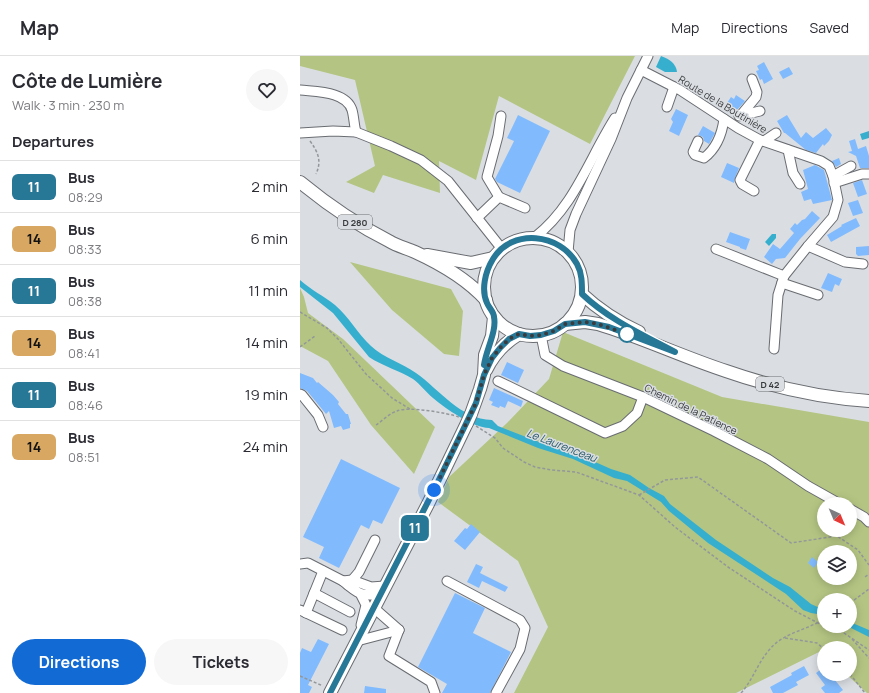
<!DOCTYPE html>
<meta charset="utf-8">
<style>
body{margin:0;font-family:Manrope,sans-serif;background:#f7f7f7;color:#2b2b33;height:100vh;display:flex;flex-direction:column;font-size:15px;white-space:nowrap}
*{box-sizing:border-box;margin:0}
p{font-size:13px;color:#7c7c81}
.icon{flex:none;width:22px;height:22px;fill:none;stroke:currentColor;stroke-width:2;stroke-linecap:round;stroke-linejoin:round}
.map{position:relative;flex:1;overflow:hidden}
.details{display:flex;flex-direction:column;background:#fff;width:300px}
.details>*{flex:none}
.badge{padding:0 8px;border-radius:6px;font-size:14px;line-height:26px}
.needle{width:26px;rotate:136deg}
.tools{position:absolute;left:517px;top:441px;display:grid;gap:8px}
.tools a{display:grid;place-items:center;width:40px;height:40px;border-radius:50%;background:#fff;box-shadow:0 2px 10px #0003;font-size:20px}
.you{position:absolute;width:20px;height:20px;margin:-10px;border:3px solid #fff;border-radius:50%;background:#1a73e8;box-shadow:0 0 0 6px #1a73e833}
.map>.badge{position:absolute;translate:-50% -50%;box-shadow:0 0 0 2px #fff}
h2{padding:0 12px;font-size:15px;line-height:36px}
.round{display:grid;place-items:center;flex:none;width:42px;height:42px;border-radius:21px;background:#f7f7f7}
.head{display:flex;align-items:center;justify-content:space-between;height:68px;padding:0 12px}
h1{font-size:19px;font-weight:700;line-height:30px}
.cta{display:flex;gap:8px;margin-top:auto;padding:8px 12px}
.cta a{flex:1;height:46px;border-radius:24px;background:#126ad4;color:#fff;font-size:16px;font-weight:700;line-height:46px;text-align:center}
.cta a+a{background:#f7f7f7;color:#2b2b33}
ul{padding:0;list-style:none}
li{display:flex;align-items:center;gap:12px;height:52px;padding:0 12px;border-top:1px solid #e1e1e2}
li div{flex:1}
li b{display:block;font-size:15px}
li em{font-style:normal}
li .badge{min-width:44px;font-weight:700;text-align:center}
header{display:flex;align-items:center;gap:24px;box-sizing:border-box;height:56px;padding:0 20px;background:#fff;border-bottom:1px solid #e1e1e2}
header strong{font-size:19px}
nav{display:flex;gap:22px;margin-inline-start:auto;font-size:14px}
main{display:flex;flex:1;min-height:0}
.map>svg:first-child{display:block}
.green{fill:#b4c583;fill-rule:evenodd}
.water{fill:#36afcf}
.building{fill:#82bbfd}
.lines{fill:none;stroke-linecap:round;stroke-linejoin:round}
.minor-casing{stroke:#696c71;stroke-width:11}
.major-casing{stroke:#696c71;stroke-width:14}
.path{stroke:#94979a;stroke-width:1.5;stroke-dasharray:3 2;stroke-linecap:butt}
.minor{stroke:#fff;stroke-width:9}
.major{stroke:#fff;stroke-width:12}
.major-bridge-casing{stroke:#696c71;stroke-width:14;stroke-linecap:butt}
.major-bridge{stroke:#fff;stroke-width:12}
.line-casing{stroke:#fff;stroke-width:9}
.line{stroke:#277796;stroke-width:6}
.walk{stroke:#3a3b3d;stroke-width:4;stroke-dasharray:0 7.2}
.stop-dot{fill:#fff;stroke:#277796;stroke-width:2}
.labels{text-anchor:middle;dominant-baseline:central;stroke-width:3;stroke-linejoin:round;paint-order:stroke}
.shield{fill:#dadee3;stroke:#6a6c6f;stroke-width:1}
.shield-label{font-size:9px;font-weight:bold;fill:#3a3b3d}
.street-label{font-size:10px;fill:#3a3b3d;stroke:#dadee3}
.water-label{font-size:11px;font-style:italic;fill:#2b5b69;stroke:#dadee3}
</style>
<header>
<strong>Map</strong>
<nav><a>Map</a><a>Directions</a><a>Saved</a></nav>
</header>
<main>
<section class="details">
<div class="head"><div><h1>Côte de Lumière</h1><p>Walk · 3 min · 230 m</p></div><a class="round"><svg class="icon" aria-label="heart" viewBox="0 0 24 24"><path d="M12 20l-8-8c-3-5 5-10 8-4 3-6 11-1 8 4z"/></svg></a></div>
<h2>Departures</h2>
<ul>
<li><span class="badge" style="background:#277796;color:#fff">11</span><div><b>Bus</b><p>08:29</p></div><em>2 min</em></li>
<li><span class="badge" style="background:#d8a862;color:#111">14</span><div><b>Bus</b><p>08:33</p></div><em>6 min</em></li>
<li><span class="badge" style="background:#277796;color:#fff">11</span><div><b>Bus</b><p>08:38</p></div><em>11 min</em></li>
<li><span class="badge" style="background:#d8a862;color:#111">14</span><div><b>Bus</b><p>08:41</p></div><em>14 min</em></li>
<li><span class="badge" style="background:#277796;color:#fff">11</span><div><b>Bus</b><p>08:46</p></div><em>19 min</em></li>
<li><span class="badge" style="background:#d8a862;color:#111">14</span><div><b>Bus</b><p>08:51</p></div><em>24 min</em></li>
</ul>
<div class="cta"><a>Directions</a><a>Tickets</a></div>
</section>
<div class="map">
<svg width="569" height="637" viewBox="0 0 569 637">
<rect width="100%" height="100%" fill="#dadee3"/>
<g class="green">
<polygon points="0,0 335,0 290,88 199,40 176,124 139,105 140,137 83,119 74,137 46,126 75,110 55,24 0,10"/>
<polygon points="50,206 151,233 163,255 159,300 144,298 92,254"/>
<polygon points="0,232 4,241 8,257 43,283 135,371 114,418 71,369 28,305 0,290"/>
<path d="M263,276L422,341L569,366V637H567L546,618H550V592H524V597L521,595L436,637H214L248,571L218,505L138,446L149,421L207,367L249,323ZM524,448H550V474H524ZM524,496H550V522H524ZM524,544H550V570H524Z"/>
</g>
<g class="water">
<path d="M361,0C369,3 376,7 377,16H365L356,11Z"/>
<polygon points="569,75 569,82 562,84 560,78"/>
<polygon points="472,178 476,178 476,182 469,190 465,186"/>
<path d="M0,224C11,234 24,240 35,249C49,261 58,278 71,290C84,302 102,307 116,317C140,334 160,363 192,364L198,370L247,389L284,401L311,413L330,419L349,432L364,440L370,448L416,484L473,522L490,531L511,548L524,554V560L523,559L511,557L503,554L486,538L408,487L369,455L361,446L327,425L314,422L273,403L238,392L189,372C173,372 145,352 133,342C126,336 120,328 113,323C101,315 82,310 69,301L33,257L0,231Z"/>
<polygon points="550,566 569,574 569,581 547,570 550,570"/>
</g>
<g class="building">
<polygon points="464,6 473,23 464,28 462,23 460,24 456,15 459,14 457,10"/>
<polygon points="489,11 493,18 483,23 479,16"/>
<polygon points="436,39 445,45 437,54 435,56 432,54 429,57 423,53 431,41 434,43"/>
<polygon points="376,53 388,59 379,80 369,75 373,66 371,63"/>
<polygon points="218,59 250,75 220,137 197,126 195,123 214,85 207,82"/>
<polygon points="487,59 501,82 506,76 513,82 526,72 532,79 529,85 524,90 523,88 516,97 506,94 485,77 484,77 477,65"/>
<polygon points="403,70 415,77 409,88 404,85 403,81 398,79"/>
<polygon points="555,83 558,93 566,90 569,100 569,112 560,112 556,100 548,96 552,95 549,85"/>
<polygon points="539,102 541,108 536,111 532,105"/>
<polygon points="427,107 439,112 435,122 434,127 421,121"/>
<polygon points="515,109 524,114 532,144 513,148 511,143 504,145 501,136 508,133 503,114"/>
<polygon points="562,124 567,138 558,141 553,127"/>
<polygon points="558,144 563,157 553,160 548,147"/>
<polygon points="512,155 520,162 500,183 485,202 476,203 472,208 464,201 473,188 480,193 494,177 490,173 495,167 497,169 502,164 505,163"/>
<polygon points="556,162 560,170 531,186 527,179 542,170 541,169"/>
<polygon points="430,176 450,183 446,194 440,192 440,191 426,186"/>
<polygon points="569,190 569,199 558,200 556,198 556,191"/>
<polygon points="528,217 542,223 539,230 535,228 532,236 521,232"/>
<polygon points="207,306 224,314 218,327 201,319"/>
<polygon points="0,317 13,322 17,327 18,326 33,339 39,346 38,348 46,358 48,358 51,368 50,368 50,372 43,374 41,370 34,372 29,355 26,358 7,335 0,332"/>
<polygon points="194,332 223,345 221,351 208,345 205,352 200,350 199,352 191,349 193,346 189,344"/>
<polygon points="41,403 100,432 82,468 73,464 69,473 61,469 39,512 19,502 24,491 3,481"/>
<polygon points="171,468 180,476 165,494 154,485 165,472 167,473"/>
<polygon points="512,501 518,506 514,512 508,507"/>
<polygon points="176,508 183,511 180,517 208,531 205,536 182,525 179,532 167,526"/>
<polygon points="155,537 185,552 173,577 211,596 190,637 142,637 147,628 118,611"/>
<polygon points="18,583 29,588 8,629 12,631 9,637 0,637 0,597 2,592 11,596"/>
<polygon points="504,610 509,619 496,626 498,629 483,637 473,637 470,631 492,619 491,617"/>
<polygon points="524,611 524,618 530,618 543,634 539,637 525,637 521,632 525,629 516,617"/>
<polygon points="65,630 86,633 86,637 64,637"/>
</g>
<g class="lines">
<g class="minor-casing">
<g id="minor">
<polyline points="341,14 380,34 438,72 460,84 521,105 529,110 533,120 538,144 533,161 508,190 484,220 478,239 474,293"/>
<path d="M0,34C16,36 46,35 52,54C54,61 54,69 56,76"/>
<polyline points="367,51 374,31"/>
<polyline points="441,59 456,41 457,36 452,23"/>
<polyline points="439,60 460,55"/>
<polyline points="0,77 33,75 56,76 91,90 121,104 148,125 202,193"/>
<path d="M398,85L393,96L395,99L404,102C417,92 422,78 424,63"/>
<polyline points="464,85 476,77"/>
<polyline points="488,94 493,117 500,128"/>
<polyline points="533,120 551,110"/>
<polyline points="534,127 562,118 569,118"/>
<polyline points="454,135 442,128 440,124 460,84"/>
<polyline points="199,141 187,121 198,80 201,60"/>
<polyline points="177,162 199,141 225,152"/>
<path d="M235,181C274,151 289,103 315,62"/>
<polyline points="508,190 545,206 563,208"/>
<polyline points="416,193 484,220"/>
<polyline points="268,196 270,174 276,158 311,83 327,42 348,0"/>
<polyline points="482,227 518,239"/>
<polyline points="241,279 245,299 263,310 343,341 414,375 468,403 508,430 540,448"/>
<polyline points="198,325 305,377 323,370 337,357 343,341"/>
<polyline points="0,338 2,339 18,359 23,371"/>
<polyline points="550,453 564,461 569,466"/>
<polyline points="0,508 8,507 43,525"/>
<polyline points="147,525 220,564 225,572 220,593 196,637"/>
<polyline points="48,529 59,516 75,484"/>
<polyline points="14,537 50,556"/>
<path d="M81,539C61,540 58,538 43,525L52,524L71,531L85,530"/>
<polyline points="74,552 99,574"/>
<polyline points="0,554 42,574"/>
<polyline points="6,557 23,515"/>
<polyline points="61,569 66,549 61,539"/>
<polyline points="99,574 89,600 131,626 135,637"/>
<polyline points="58,581 57,585 99,574"/>
</g>
</g>
<g class="major-casing">
<g id="major">
<path d="M0,126C28,149 57,169 89,185C97,190 106,192 115,196C139,207 168,224 186,244"/>
<circle cx="233" cy="231" r="49"/>
<polyline points="127,199 171,207 193,202"/>
<path d="M282,238C299,254 318,266 339,276"/>
<path d="M265,268L285,266L298,268C341,281 383,301 426,315C472,331 521,342 569,345"/>
<path d="M186,314C194,298 204,287 219,278"/>
<polyline points="171,358 180,333 184,319 185,299 192,280 194,261"/>
<polyline points="30,637 128,448 167,367"/>
</g>
</g>
<g class="path">
<path d="M10,85C18,96 22,105 16,118"/>
<polyline points="0,256 27,272 38,283 66,318 92,342 110,353"/>
<polyline points="0,291 15,280"/>
<path d="M76,369C82,365 90,357 97,355C109,350 147,357 159,361"/>
<polyline points="176,370 195,382 203,392 224,406 235,411 252,414 276,416 339,439 375,471 428,511 495,555 524,570"/>
<polyline points="339,439 365,424 398,421 491,487 537,480 558,494 569,509"/>
<polyline points="565,521 569,518"/>
<polyline points="550,547 569,533"/>
<polyline points="525,570 544,577 569,594"/>
<polyline points="485,582 517,587 524,593"/>
<polyline points="552,583 569,602"/>
<polyline points="550,618 565,637"/>
<polyline points="0,620 23,630"/>
<path d="M441,637C453,624 458,606 470,593C483,577 507,574 524,563"/>
</g>
<use href="#minor" class="minor"/>
<use href="#major" class="major"/>
<g class="major-bridge-casing">
<polyline id="major-bridge" points="167,367 171,358"/>
</g>
<use href="#major-bridge" class="major-bridge"/>
</g>
<g class="lines">
<g class="line-casing">
<path id="line" d="M30,637L134,434L176,347L184,319L192,302L200,292L209,283L219,278L230,280L241,279L254,275L265,268L285,266L309,271L375,296C343,279 308,263 282,238C282,227 282,217 277,208C260,177 212,172 193,203C185,216 181,234 187,247C189,252 194,256 194,261C197,275 186,294 184,309"/>
</g>
<use href="#line" class="line"/>
<polyline class="walk" points="134,434 176,347 184,319 192,302 200,292 209,283 219,278 230,280 241,279 254,275 265,268 285,266 298,268 327,278"/>
</g>
<circle class="stop-dot" cx="327" cy="278" r="8"/>
<g class="labels">
<g class="shield">
<rect x="38" y="159" width="34" height="14" rx="3"/>
<rect x="456" y="321" width="28" height="14" rx="3"/>
</g>
<g class="shield-label">
<text x="55" y="166">D 280</text>
<text x="470" y="328">D 42</text>
</g>
<g class="street-label">
<text transform="translate(423 48) rotate(31)">Route de la Boutinière</text>
<text transform="translate(391 353) rotate(26)">Chemin de la Patience</text>
</g>
<g class="water-label">
<text transform="translate(262 389) rotate(21)">Le Laurenceau</text>
</g>
</g>
</svg>
<div class="tools">
<a><svg class="needle" viewBox="-14 -14 28 28"><path d="M0-13l5 13h-10z" fill="#e53935"/><path d="M0 13l5-13h-10z" fill="#7c7c81"/></svg></a>
<a><svg class="icon" aria-label="layers" viewBox="0 0 24 24"><path d="M12 4l9 5-9 5-9-5zM3 14l9 5 9-5"/></svg></a>
<a>+</a>
<a>−</a>
</div>
<div class="you" style="left:134px;top:434px"></div>
<b class="badge" style="left:115px;top:472px;background:#277796;color:#fff">11</b>
</div>
</main>
